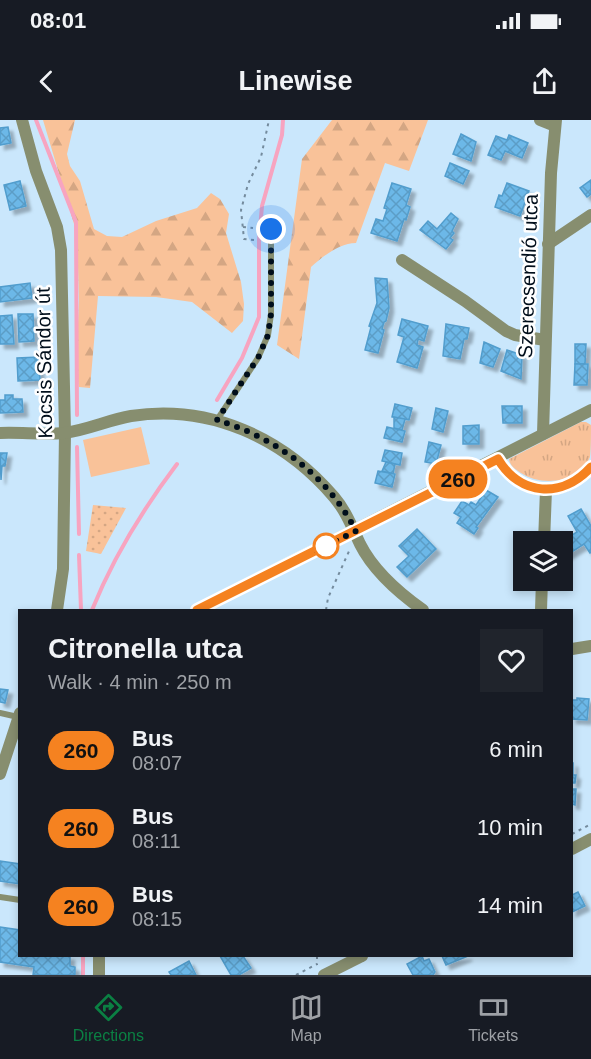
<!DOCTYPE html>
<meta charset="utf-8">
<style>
body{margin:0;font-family:Arial,sans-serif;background:#20242c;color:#f1f3f6;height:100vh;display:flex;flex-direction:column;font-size:22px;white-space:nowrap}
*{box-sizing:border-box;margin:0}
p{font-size:20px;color:#9ea1a6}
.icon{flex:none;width:33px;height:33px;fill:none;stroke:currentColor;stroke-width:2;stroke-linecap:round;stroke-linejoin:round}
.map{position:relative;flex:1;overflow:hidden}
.drawer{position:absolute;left:18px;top:489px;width:555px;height:348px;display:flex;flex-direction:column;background:#171b24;border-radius:0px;box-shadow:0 3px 9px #0003}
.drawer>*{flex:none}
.badge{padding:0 12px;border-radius:20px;font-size:21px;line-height:39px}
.buttons{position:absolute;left:513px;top:411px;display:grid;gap:12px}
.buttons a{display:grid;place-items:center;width:60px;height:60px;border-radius:0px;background:#171b24;box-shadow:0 3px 9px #0003;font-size:30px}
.you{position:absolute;width:30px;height:30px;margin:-15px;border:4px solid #fff;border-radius:50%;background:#1a73e8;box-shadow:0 0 0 9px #1a73e833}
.map>.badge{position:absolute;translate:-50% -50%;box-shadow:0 0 0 3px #fff}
.round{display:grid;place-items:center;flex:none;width:63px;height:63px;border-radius:0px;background:#20242c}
.overview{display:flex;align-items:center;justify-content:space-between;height:102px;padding:0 30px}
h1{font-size:28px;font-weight:700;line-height:45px}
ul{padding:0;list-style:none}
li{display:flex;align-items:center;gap:18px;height:78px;padding:0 30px}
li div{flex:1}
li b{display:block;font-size:22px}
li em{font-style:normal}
li .badge{min-width:66px;font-weight:700;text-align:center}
.status{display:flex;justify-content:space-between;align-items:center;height:42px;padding:0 30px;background:#171b24;direction:ltr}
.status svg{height:16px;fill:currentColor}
header{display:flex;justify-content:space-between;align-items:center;height:78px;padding:0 30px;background:#171b24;font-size:27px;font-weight:700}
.tab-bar{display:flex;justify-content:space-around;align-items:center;height:84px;border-top:2px solid #363941;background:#171b24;font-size:16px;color:#9ea1a6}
.tab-bar a{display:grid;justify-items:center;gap:3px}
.tab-bar .selected{color:#0b8043}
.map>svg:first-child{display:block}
.grass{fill:url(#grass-tufts)}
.forest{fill:url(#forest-firs)}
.park{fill:url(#park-dots)}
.garden{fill:#f9c299}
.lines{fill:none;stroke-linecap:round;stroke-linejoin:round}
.stream{stroke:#f7a4c0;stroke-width:4}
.building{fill:url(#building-cross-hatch);stroke:#519dcd;stroke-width:1.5;filter:url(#shadow)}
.path{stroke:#748b9d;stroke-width:2;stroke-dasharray:3 4.5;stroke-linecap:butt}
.service{stroke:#878e6f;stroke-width:6}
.minor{stroke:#878e6f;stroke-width:12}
.line-casing{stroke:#fff;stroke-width:14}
.line{stroke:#f58220;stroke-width:9}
.walk{stroke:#000e1b;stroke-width:6;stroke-dasharray:0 10.8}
.stop-dot{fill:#fff;stroke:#f58220;stroke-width:3}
.labels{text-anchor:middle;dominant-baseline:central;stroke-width:5;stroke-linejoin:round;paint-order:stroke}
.street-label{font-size:20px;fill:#000e1b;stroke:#fff}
</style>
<div class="status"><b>08:01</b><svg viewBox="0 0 49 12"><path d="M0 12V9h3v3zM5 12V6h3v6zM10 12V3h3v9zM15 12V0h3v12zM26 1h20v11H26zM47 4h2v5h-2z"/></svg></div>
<header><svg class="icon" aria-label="back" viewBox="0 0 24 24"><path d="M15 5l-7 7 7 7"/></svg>Linewise<svg class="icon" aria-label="share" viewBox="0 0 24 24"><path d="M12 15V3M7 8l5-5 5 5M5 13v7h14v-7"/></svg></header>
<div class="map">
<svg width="591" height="855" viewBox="0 0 591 855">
<defs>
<pattern id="grass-tufts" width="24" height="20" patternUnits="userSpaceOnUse" patternTransform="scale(1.5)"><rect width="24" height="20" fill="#f9c299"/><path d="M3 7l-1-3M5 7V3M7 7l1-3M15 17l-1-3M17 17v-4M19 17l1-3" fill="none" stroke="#d4a683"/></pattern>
<pattern id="forest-firs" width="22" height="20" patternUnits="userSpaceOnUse" patternTransform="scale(1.5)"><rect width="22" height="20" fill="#f9c299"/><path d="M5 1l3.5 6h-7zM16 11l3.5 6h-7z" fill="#d4a683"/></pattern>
<pattern id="park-dots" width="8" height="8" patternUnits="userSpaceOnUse" patternTransform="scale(1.5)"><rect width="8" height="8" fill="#f9c299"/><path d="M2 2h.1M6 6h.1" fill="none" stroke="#d4a683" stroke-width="1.8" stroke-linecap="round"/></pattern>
<pattern id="building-cross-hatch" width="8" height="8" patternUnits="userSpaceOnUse" patternTransform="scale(1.5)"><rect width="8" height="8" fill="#6cb8e8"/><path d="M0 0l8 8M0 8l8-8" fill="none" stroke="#5c9dc6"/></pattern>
<filter id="shadow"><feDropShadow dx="4.5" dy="4.5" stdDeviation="1.5" flood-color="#0004"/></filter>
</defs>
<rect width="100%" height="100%" fill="#cae7fc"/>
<path class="grass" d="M581,302H586L591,305C591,315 591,329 590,337C579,363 542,367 521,353C515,349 510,346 509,339L513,337Z"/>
<g class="forest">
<polygon points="43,0 75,0 67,34 70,46 80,61 94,109 107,116 122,117 156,101 197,88 211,73 220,79 229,94 226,113 241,162 244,184 243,201 232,213 192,182 156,177 98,176 90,268 79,267 76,250 79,180 77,114"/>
<path d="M332,0H428L409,51L385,43L356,123C340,123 323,136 311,147L299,239L277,225L302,39Z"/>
</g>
<polygon class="park" points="93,385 126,388 101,434 86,431"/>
<polygon class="garden" points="141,307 150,344 91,357 83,320"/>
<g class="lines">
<g class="stream">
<polyline points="36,0 76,102 77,295"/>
<polyline points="217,280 242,238 259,197 259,120 262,86 282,15 283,0"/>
<polyline points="77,327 79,414"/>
<polyline points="79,435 81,490"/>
<path d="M92,490C113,438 143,389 177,344"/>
<polyline points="83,836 83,855"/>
</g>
</g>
<g class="building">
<polygon points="8,7 11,23 0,25 0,8"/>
<polygon points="461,14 476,22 471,41 453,34"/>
<polygon points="509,15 528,23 522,38 505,31 501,40 488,35 496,16 507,20"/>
<polygon points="450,43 469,51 463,64 445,56"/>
<polygon points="591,60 591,74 587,77 580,68"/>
<polygon points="20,61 26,86 10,90 4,65"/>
<polygon points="392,63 411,69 406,85 410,87 406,100 404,99 397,121 371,113 376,99 383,101 387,89 384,88"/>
<polygon points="507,63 529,71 520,96 495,87 499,75 502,76"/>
<polygon points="451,93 458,99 452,111 454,113 450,118 453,120 446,129 420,110 428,101 437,109"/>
<polygon points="375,158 387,159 389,188 386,201 384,202 382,209 384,210 378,233 365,230 371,207 369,206 377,183"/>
<polygon points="30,163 32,178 0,182 0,167"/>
<polygon points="18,194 33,194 34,221 19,222"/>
<polygon points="12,195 14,224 0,224 0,196"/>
<polygon points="402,199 428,206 424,221 418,219 417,225 423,227 417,248 397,242 404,217 398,215"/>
<polygon points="446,204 469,208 467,219 464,219 460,239 443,236"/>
<polygon points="484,222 500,229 493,247 480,243"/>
<polygon points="575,224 586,224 585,244 575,244"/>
<polygon points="507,230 522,235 521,259 501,251"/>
<polygon points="39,237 40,260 18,261 17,238"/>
<polygon points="575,244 588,244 587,265 574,265"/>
<polygon points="5,275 13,275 13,279 22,279 23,292 0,293 0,280 5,280"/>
<polygon points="395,284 412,288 409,300 392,297"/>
<polygon points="502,286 522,286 522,303 503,303"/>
<polygon points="436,288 448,291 443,312 432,309"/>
<polygon points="394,297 405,299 402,310 394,308"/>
<polygon points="479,305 479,324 463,324 463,306"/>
<polygon points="387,307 405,311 402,322 384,318"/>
<polygon points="429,322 441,325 436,344 425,342"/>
<polygon points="385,330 402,333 400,345 382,341"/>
<polygon points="0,333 7,333 5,346 2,346 1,360"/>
<polygon points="386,342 395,344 393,354 382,351"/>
<polygon points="378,351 395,354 392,367 375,363"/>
<polygon points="486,370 498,377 476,407 478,408 474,414 457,403 461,397 454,393 462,381 469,385 471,382 476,385"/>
<polygon points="581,389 591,406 591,432 590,433 584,424 567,435 561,422 577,412 568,396"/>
<polygon points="417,409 436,429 407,457 397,447 409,436 399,426"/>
<polygon points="0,569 8,570 5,583 0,582"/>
<polygon points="577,578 589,579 587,600 572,599 572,580 577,580"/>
<polygon points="572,643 573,643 573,655 576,655 575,663 572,663"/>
<polygon points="572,669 576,669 575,685 572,684"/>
<polygon points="0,741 20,744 20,764 0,761"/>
<polygon points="578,772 585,786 572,792 572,775"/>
<polygon points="0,807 20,810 20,836 70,836 70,846 75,847 75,855 33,855 34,847 0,842"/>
<polygon points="220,836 243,836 251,848 239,855 231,855"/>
<polygon points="422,836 424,841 429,839 435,852 433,855 413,855 407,844"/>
<polygon points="442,836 468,836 446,845"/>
<polygon points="189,841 196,855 171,855 169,852"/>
</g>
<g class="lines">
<g class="path">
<polyline points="243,107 253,108"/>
<polyline points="254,120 244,119 241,90 248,64 261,37 269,0"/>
<polyline points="326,490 328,478 350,429"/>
<polyline points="572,714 591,704"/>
<polyline points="317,836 317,845"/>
<polyline points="296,855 317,844"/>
</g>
<g class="service">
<polyline points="217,300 258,238 268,215 271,194 271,109"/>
<polyline points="0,593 18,597"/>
<polyline points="0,777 20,780"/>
</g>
<g class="minor">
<polyline points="22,0 36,51 57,107 61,130 65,313 63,449 57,490"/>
<polyline points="540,0 555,6"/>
<polyline points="548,124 591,95"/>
<polyline points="402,140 465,181 506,211 515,215 545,220"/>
<path d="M0,313C21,312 43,315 64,313C87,310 108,300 131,296C209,284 283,317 334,377C346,391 352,407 360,424C373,450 399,473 423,490"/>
<polyline points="543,314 551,53 556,0"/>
<path d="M498,339C521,376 562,380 591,347"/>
<polyline points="544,422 546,370"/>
<polyline points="197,490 591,290"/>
<polyline points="541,490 542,460"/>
<polyline points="572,529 591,526"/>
<polyline points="0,654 20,593"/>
<polyline points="572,729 591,719"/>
<polyline points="99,836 99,855"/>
<polyline points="324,855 362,836"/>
</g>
</g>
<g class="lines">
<g class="line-casing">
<path id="line" d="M197,490L498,339C520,376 562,379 591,347"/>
</g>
<use href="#line" class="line"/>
<path class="walk" d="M271,109V194L268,215L258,238L217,300C276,318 327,355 356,411L316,431L326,426"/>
</g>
<circle class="stop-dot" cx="326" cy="426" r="12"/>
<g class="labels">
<g class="street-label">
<text transform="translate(528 156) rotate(-88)">Szerecsendió utca</text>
<text transform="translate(44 243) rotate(-91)">Kocsis Sándor út</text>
</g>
</g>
</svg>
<div class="buttons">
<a><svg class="icon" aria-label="layers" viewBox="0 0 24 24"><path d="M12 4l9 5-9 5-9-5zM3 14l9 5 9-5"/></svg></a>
</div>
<div class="you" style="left:271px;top:109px"></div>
<b class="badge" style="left:458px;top:359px;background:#f58220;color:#111">260</b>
<section class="drawer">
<div class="overview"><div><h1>Citronella utca</h1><p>Walk · 4 min · 250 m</p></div><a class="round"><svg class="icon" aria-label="heart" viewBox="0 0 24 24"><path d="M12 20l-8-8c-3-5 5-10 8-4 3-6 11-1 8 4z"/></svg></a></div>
<ul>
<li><span class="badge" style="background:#f58220;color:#111">260</span><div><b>Bus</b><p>08:07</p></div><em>6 min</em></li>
<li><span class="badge" style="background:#f58220;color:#111">260</span><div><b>Bus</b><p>08:11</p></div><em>10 min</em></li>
<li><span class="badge" style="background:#f58220;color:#111">260</span><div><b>Bus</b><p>08:15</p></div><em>14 min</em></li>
</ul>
</section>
</div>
<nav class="tab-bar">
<a class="selected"><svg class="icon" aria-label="directions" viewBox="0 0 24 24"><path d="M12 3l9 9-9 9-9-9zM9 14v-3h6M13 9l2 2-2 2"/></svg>Directions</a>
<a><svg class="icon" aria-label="map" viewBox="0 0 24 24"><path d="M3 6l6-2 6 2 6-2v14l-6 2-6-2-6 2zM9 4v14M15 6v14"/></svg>Map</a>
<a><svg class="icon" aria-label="tickets" viewBox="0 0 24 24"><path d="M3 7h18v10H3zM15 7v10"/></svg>Tickets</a>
</nav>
